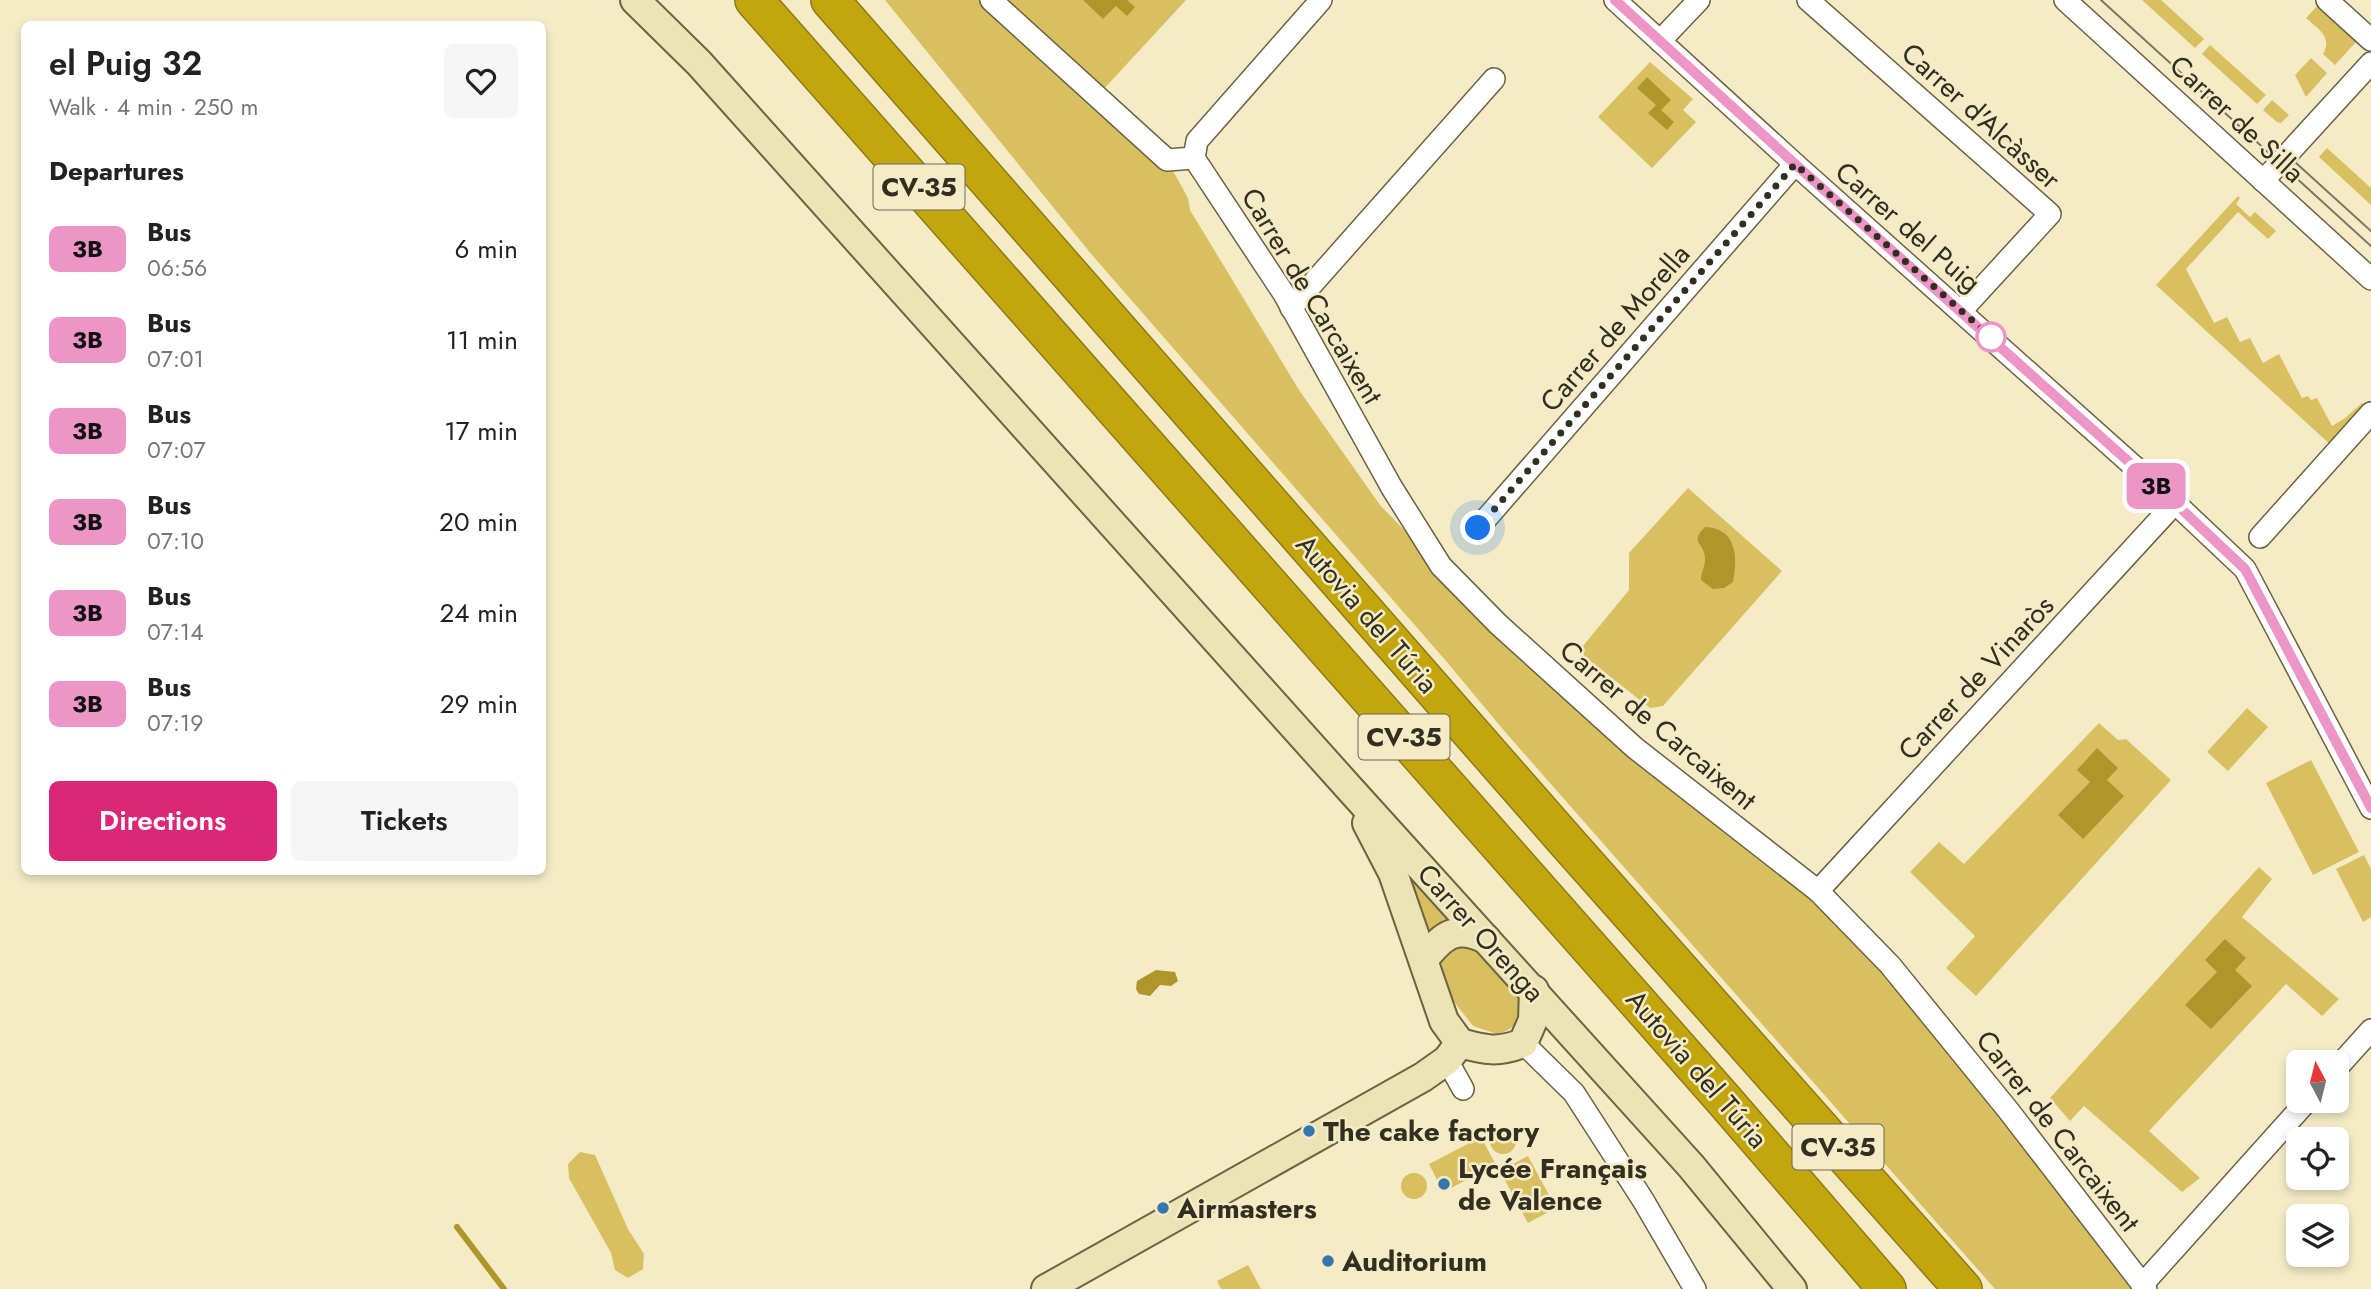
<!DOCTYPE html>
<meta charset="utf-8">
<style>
body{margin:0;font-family:Jost,sans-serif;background:#f6f6f6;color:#222;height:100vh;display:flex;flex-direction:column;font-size:26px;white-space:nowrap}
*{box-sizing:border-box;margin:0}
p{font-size:23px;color:#767676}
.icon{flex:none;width:38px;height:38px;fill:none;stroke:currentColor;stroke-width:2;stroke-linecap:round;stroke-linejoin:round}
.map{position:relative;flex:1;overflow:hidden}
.panel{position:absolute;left:21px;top:21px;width:525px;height:854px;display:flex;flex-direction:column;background:#fff;border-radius:10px;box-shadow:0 4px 10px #0003}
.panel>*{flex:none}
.badge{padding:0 14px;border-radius:10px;font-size:24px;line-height:46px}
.needle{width:46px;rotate:353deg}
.fabs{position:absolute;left:2286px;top:1050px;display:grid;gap:14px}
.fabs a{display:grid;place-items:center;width:63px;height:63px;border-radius:10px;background:#fff;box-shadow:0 4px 10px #0003;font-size:35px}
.you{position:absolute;width:35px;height:35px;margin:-18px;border:5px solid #fff;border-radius:50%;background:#1a73e8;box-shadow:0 0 0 10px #1a73e833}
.map>.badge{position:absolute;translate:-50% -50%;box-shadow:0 0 0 4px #fff}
h2{padding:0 28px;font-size:26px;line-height:63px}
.round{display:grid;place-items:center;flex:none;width:74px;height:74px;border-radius:10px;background:#f6f6f6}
.summary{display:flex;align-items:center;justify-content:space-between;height:119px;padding:0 28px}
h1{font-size:33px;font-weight:600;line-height:52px}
.action{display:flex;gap:14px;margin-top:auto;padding:14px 28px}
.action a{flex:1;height:80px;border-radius:10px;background:#db2777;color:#fff;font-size:28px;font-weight:600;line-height:80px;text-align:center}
.action a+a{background:#f6f6f6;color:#222}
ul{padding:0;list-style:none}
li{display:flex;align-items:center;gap:21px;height:91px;padding:0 28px}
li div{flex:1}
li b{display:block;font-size:26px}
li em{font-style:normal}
li .badge{min-width:77px;font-weight:700;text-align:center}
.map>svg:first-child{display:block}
.green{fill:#d8c061}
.water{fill:#af962b}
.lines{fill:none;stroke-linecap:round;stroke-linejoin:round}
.stream{stroke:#af962b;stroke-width:6}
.street-casing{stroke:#6b6342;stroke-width:24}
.secondary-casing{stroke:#6b6342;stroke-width:32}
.highway-casing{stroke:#907b14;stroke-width:40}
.street{stroke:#fff;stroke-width:21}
.secondary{stroke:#ede4b6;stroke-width:28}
.highway{stroke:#c3a50d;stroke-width:37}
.tram{stroke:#7c765f;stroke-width:2}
.line-casing{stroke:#fff;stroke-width:16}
.line{stroke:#ee95c8;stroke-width:10}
.walk{stroke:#322e20;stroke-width:7;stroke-dasharray:0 12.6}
.stop-dot{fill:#fff;stroke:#ee95c8;stroke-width:3.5}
.poi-dot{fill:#3477ad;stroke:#f5ecc7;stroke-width:2.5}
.labels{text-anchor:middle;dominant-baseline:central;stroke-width:5;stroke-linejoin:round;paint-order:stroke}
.shield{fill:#f5ecc7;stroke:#6c6752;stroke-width:2}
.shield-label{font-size:26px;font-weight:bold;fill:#322e20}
.street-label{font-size:28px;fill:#322e20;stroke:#f5ecc7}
.poi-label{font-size:28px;font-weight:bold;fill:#322e20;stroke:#f5ecc7;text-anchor:start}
</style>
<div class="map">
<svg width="2371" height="1289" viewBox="0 0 2371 1289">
<rect width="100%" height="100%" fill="#f5ecc7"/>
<g class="green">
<polygon points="885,0 983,0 1160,147 1188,198 1190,210 1299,390 1380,505 1467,595 1812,883 2151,1289 1995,1289 1506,733 1446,661 1092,255"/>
<polygon points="998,0 1186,0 1102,91"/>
<polygon points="2142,0 2161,0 2204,39 2195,48"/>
<path d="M2317,6L2356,42L2335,65L2323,54C2333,37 2318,29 2306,18Z"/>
<polygon points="2210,45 2266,95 2257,104 2202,54"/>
<polygon points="2311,58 2327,73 2306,97 2295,75"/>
<polygon points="1650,62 1693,99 1683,110 1696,122 1652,168 1598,117"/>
<polygon points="2272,100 2289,115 2281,123 2277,122 2263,110"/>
<polygon points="2327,148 2371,188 2371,205 2319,157"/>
<polygon points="2238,196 2240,198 2236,204 2250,217 2255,212 2276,231 2268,239 2238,212 2186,269 2214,323 2227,317 2240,342 2250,338 2263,363 2279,354 2302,398 2308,396 2311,400 2317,398 2332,426 2345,418 2362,403 2366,406 2334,448 2156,285"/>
<polygon points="1688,488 1782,571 1663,706 1650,708 1584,656 1583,646 1629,590 1629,553"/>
<polygon points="2247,708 2268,727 2228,771 2207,752"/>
<polygon points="2099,723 2118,740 2126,739 2171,780 1976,996 1946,968 1975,936 1910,872 1939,842 1964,864"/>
<polygon points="2311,760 2359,852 2313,875 2266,783"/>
<polygon points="1381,836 1456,920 1428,938"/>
<polygon points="2364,855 2371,869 2371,917 2363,922 2336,869"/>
<polygon points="2259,867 2272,879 2242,917 2339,999 2322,1016 2286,984 2149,1131 2200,1178 2182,1192 2084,1106 2070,1121 2050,1098"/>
<path d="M1475,941C1492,959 1529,988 1520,1013C1516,1026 1510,1031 1497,1034L1473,1026L1434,976L1437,952Z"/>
<circle cx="1503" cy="1141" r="13"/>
<polygon points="1481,1137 1496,1165 1443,1192 1429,1164"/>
<polygon points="580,1152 595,1155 628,1229 644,1254 643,1269 628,1278 615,1270 611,1253 569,1178 568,1164"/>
<polygon points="1528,1156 1556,1208 1528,1223 1500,1171"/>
<circle cx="1414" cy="1186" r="13"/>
<polygon points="1248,1265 1261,1289 1221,1289 1217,1281"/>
</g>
<g class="water">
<polygon points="1083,0 1127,0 1135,7 1127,16 1116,6 1103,19"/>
<polygon points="1647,77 1671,100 1661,110 1674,122 1667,130 1648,113 1656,105 1637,88"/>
<path d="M1705,527C1737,528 1738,558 1733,582L1724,588L1713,589L1701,580C1701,572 1706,564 1705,557C1704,542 1689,543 1705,527Z"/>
<polygon points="2097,748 2118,768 2107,780 2124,796 2083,839 2058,815 2090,782 2077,770"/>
<polygon points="2225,939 2246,958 2235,970 2252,986 2211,1029 2185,1005 2217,972 2205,960"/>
<polygon points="1156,970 1175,972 1178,981 1171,986 1160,985 1150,996 1139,994 1136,989 1137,981"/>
</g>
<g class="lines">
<polyline class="stream" points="457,1227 504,1289"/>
<g class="street-casing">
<g id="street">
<polyline points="991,0 1167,160 1194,158"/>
<polyline points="1321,0 1197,141 1194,158 1284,294 1392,488 1441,566 1498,624 1635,748 1818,891 1890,965 2008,1110 2146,1289"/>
<polyline points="1615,0 1795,164 2175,503 2245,569 2371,808"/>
<polyline points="1808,0 2050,214 1961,311"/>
<polyline points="2065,0 2371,279"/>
<polyline points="2327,0 2371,40"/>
<polyline points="1660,41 1699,0"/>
<polyline points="2263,181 2371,63"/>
<polyline points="1291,308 1494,79"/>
<polyline points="1478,528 1795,164"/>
<polyline points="2260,537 2371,413"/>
<polyline points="1818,891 2175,503"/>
<polyline points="1523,1043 1574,1093 1643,1200 1695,1289"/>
<polyline points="1447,1060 1463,1089"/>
<polyline points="2336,1069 2371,1030"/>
<polyline points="2142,1285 2307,1101"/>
</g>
</g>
<g class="secondary-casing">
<g id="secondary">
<polyline points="635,0 699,63 1350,789 1691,1166 1792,1289"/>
<polyline points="1367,823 1393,873 1444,1021 1460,1043"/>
<path d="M1424,959C1444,934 1456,925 1486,939"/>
<path d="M1460,1043C1485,1050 1498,1053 1523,1043L1533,1020L1534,990"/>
<polyline points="1046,1289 1423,1077 1447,1060 1460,1043"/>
</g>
</g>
<g class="highway-casing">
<g id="highway">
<polyline points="754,0 1724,1100 1887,1289"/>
<polyline points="830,0 1565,840 1963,1289"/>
</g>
</g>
<use href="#street" class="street"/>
<use href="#secondary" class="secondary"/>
<use href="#highway" class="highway"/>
<g class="tram">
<polyline points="2101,0 2371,246"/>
<polyline points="2275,144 2371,231"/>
</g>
</g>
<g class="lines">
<g class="line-casing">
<polyline id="line" points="1615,0 1795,164 2175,503 2245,569 2371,808"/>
</g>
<use href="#line" class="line"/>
<polyline class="walk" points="1478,528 1795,164 1991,337"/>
</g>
<circle class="stop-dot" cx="1991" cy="337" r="14"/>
<g class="poi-dot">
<circle cx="1309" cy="1131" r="7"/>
<circle cx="1444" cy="1184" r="7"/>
<circle cx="1163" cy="1208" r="7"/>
<circle cx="1328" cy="1261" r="7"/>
</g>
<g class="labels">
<g class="shield">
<rect x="873.5" y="164.5" width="91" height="45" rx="5"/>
<rect x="1358.5" y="714.5" width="91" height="45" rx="5"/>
<rect x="1792.5" y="1124.5" width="91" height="45" rx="5"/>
</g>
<g class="shield-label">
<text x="919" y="187">CV-35</text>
<text x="1404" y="737">CV-35</text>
<text x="1838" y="1147">CV-35</text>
</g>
<g class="street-label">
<text transform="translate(1981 116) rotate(42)">Carrer d'Alcàsser</text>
<text transform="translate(2237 119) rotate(43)">Carrer de Silla</text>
<text transform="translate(1908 227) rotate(41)">Carrer del Puig</text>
<text transform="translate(1312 296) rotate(59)">Carrer de Carcaixent</text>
<text transform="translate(1615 328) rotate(-49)">Carrer de Morella</text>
<text transform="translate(1367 614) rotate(49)">Autovia del Túria</text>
<text transform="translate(1976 678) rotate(-47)">Carrer de Vinaròs</text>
<text transform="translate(1658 725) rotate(40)">Carrer de Carcaixent</text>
<text transform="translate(1481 933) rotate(48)">Carrer Orenga</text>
<text transform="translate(1697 1069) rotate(49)">Autovia del Túria</text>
<text transform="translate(2058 1131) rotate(52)">Carrer de Carcaixent</text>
</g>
<g class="poi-label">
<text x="1323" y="1131">The cake factory</text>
<text x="1458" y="1168">Lycée Français<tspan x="1458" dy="32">de Valence</tspan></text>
<text x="1177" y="1208">Airmasters</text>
<text x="1342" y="1261">Auditorium</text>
</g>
</g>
</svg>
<div class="fabs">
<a><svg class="needle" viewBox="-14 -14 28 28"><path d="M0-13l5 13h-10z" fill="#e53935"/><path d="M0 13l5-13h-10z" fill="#767676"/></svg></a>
<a><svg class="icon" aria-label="locate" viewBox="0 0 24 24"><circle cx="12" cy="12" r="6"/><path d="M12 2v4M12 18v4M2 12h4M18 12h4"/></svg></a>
<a><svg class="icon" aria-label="layers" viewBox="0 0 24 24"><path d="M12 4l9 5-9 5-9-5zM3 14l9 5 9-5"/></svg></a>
</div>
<div class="you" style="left:1478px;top:528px"></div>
<b class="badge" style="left:2156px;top:486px;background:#ee95c8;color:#111">3B</b>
<section class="panel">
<div class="summary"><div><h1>el Puig 32</h1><p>Walk · 4 min · 250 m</p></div><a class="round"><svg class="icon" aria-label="heart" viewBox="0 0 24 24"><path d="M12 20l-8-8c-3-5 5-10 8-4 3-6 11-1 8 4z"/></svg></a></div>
<h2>Departures</h2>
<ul>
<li><span class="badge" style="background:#ee95c8;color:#111">3B</span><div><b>Bus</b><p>06:56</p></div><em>6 min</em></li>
<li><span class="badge" style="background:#ee95c8;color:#111">3B</span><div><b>Bus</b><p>07:01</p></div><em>11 min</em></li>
<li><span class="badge" style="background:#ee95c8;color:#111">3B</span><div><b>Bus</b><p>07:07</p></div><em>17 min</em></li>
<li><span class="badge" style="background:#ee95c8;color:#111">3B</span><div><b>Bus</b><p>07:10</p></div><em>20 min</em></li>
<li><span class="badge" style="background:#ee95c8;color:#111">3B</span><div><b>Bus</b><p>07:14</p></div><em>24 min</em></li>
<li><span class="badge" style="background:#ee95c8;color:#111">3B</span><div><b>Bus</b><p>07:19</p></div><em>29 min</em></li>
</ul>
<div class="action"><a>Directions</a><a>Tickets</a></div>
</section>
</div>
